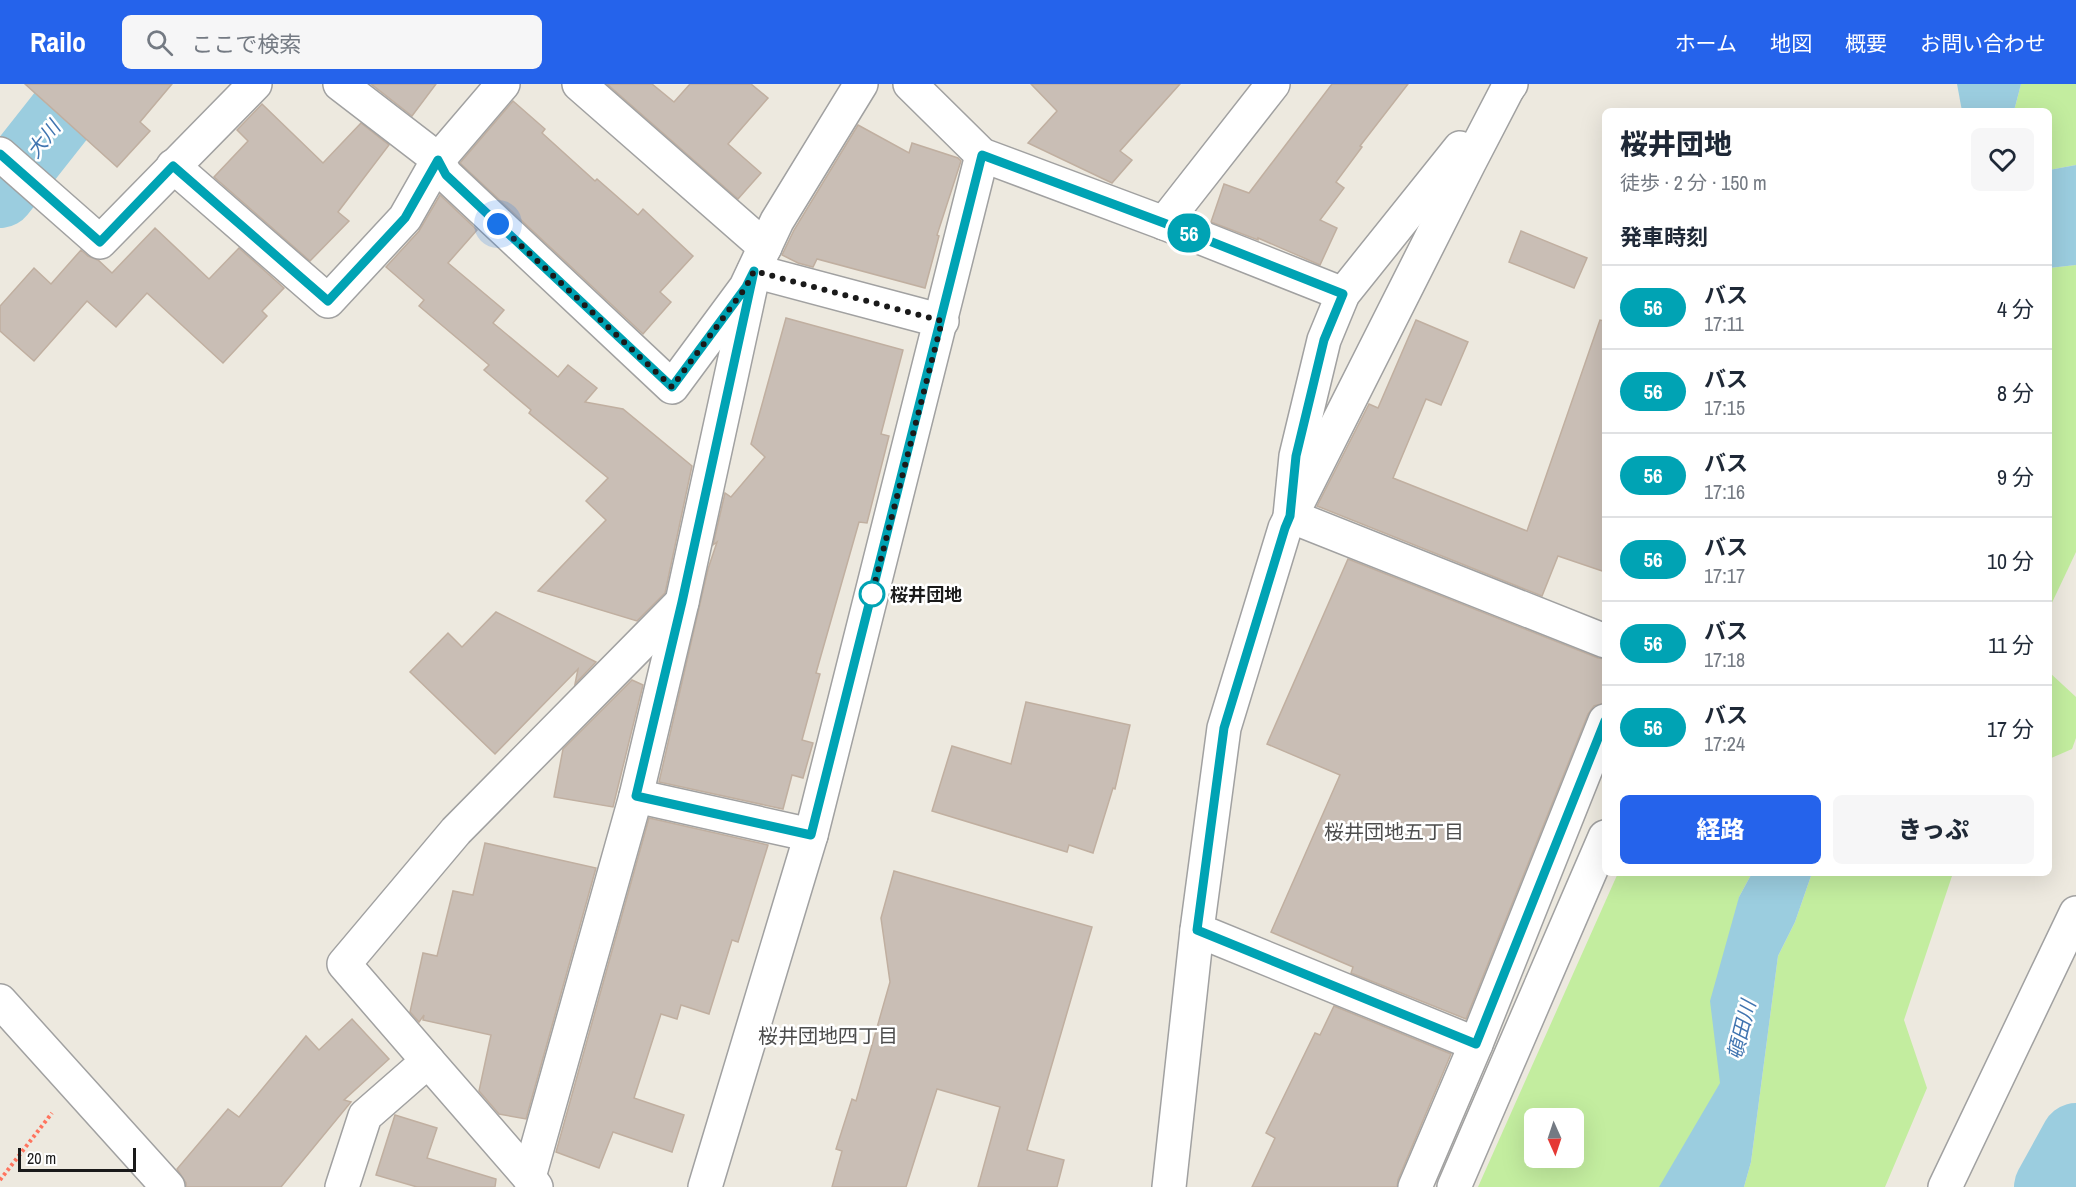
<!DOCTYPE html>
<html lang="ja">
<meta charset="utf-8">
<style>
body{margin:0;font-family:"Archivo Narrow","Noto Sans JP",sans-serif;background:#f6f6f7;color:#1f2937;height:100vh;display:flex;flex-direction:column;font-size:22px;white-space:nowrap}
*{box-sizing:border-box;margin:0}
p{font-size:20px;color:#747a83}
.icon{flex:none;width:33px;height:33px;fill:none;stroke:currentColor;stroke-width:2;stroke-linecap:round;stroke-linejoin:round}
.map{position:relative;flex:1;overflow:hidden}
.drawer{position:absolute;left:1602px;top:24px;width:450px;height:768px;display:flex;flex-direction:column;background:#fff;border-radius:9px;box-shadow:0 6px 24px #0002}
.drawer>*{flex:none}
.badge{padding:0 12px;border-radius:20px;font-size:21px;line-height:39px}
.needle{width:39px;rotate:177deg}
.buttons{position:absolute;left:1524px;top:1024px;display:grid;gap:12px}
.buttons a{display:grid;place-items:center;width:60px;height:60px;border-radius:9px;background:#fff;box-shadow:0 6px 24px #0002;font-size:30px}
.scale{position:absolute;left:18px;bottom:15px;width:118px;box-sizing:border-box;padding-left:6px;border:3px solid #1a1a1a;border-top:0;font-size:16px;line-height:21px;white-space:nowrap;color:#1a1a1a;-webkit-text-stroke:4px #fff;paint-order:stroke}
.you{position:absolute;width:30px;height:30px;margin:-15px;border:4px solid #fff;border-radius:50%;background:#1a73e8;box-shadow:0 0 0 9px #1a73e833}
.map>.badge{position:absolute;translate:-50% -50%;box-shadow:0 0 0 3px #fff}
h2{padding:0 18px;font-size:22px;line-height:54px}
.round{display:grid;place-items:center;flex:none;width:63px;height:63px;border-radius:9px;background:#f6f6f7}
.headline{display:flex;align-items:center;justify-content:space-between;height:102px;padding:0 18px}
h1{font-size:28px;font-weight:800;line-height:45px}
.action{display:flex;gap:12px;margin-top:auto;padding:12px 18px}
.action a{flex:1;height:69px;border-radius:9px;background:#2563eb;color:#fff;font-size:24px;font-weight:800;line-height:69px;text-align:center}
.action a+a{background:#f6f6f7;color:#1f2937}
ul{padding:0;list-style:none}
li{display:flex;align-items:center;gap:18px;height:84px;padding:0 18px;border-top:2px solid #e0e1e3}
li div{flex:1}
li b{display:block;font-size:22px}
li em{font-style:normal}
li .badge{min-width:66px;font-weight:700;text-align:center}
header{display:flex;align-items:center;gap:36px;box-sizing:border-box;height:84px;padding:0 30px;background:#2563eb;color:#fff}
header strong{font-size:28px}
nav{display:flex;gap:33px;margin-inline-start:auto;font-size:21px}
.search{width:420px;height:54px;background:#f6f6f7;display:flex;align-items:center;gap:15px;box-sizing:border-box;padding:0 21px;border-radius:9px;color:#747a83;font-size:22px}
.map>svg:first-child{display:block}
.grass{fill:#c3ed9f;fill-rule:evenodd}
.water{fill:#9bcddf}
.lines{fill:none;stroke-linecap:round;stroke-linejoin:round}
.river{stroke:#9bcddf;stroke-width:70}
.building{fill:#c9beb5;stroke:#c0afa0;stroke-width:1.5}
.minor-casing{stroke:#a1a1a1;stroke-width:36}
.tertiary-casing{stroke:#a1a1a1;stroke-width:36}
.path{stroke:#ff745e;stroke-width:4;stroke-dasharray:3 3;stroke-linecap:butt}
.minor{stroke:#fff;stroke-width:33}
.tertiary{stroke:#fff;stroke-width:33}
.line-casing{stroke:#fff;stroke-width:14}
.line{stroke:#00a3b4;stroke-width:9}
.walk{stroke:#1a1a1a;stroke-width:6;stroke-dasharray:0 10.8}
.stop-dot{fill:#fff;stroke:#00a3b4;stroke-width:3}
.labels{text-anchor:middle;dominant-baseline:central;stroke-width:5;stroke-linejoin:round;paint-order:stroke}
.stop-label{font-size:18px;font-weight:bold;fill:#1a1a1a;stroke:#fff;text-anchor:start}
.water-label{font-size:20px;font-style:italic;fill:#4175b0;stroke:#fff}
.neighbourhood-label{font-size:20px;fill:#4d4d4d;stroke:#fff}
</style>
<header>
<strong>Railo</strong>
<div class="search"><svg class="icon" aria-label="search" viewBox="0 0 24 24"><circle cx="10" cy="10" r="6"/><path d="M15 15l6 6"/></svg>ここで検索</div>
<nav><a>ホーム</a><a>地図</a><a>概要</a><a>お問い合わせ</a></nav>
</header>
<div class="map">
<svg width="2076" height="1103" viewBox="0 0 2076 1103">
<rect width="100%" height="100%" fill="#ede9df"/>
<g class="grass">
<polygon points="2021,0 2076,0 2076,81 2049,86 2049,27 2014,27"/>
<polygon points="2076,181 2076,468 2049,525 2049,184"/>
<polygon points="2049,588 2076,613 2076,654 2072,665 2049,675"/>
<path d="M1618,789H1752L1739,813L1726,1004L1662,1103H1478ZM1534,1035H1574V1074H1534Z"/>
<polygon points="1812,789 1953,789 1904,936 1927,1004 1885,1103 1744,1103 1751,1078 1778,872 1795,838"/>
</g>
<g class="water">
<polygon points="1957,0 2021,0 2014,27 1962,27"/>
<polygon points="2076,81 2076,181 2049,184 2049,86"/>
<polygon points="1752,789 1812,789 1795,838 1778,872 1751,1078 1744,1103 1659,1103 1720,999 1710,917 1739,813"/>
</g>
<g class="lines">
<g class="river">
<polyline points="0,109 86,0"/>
<polyline points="2049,1103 2076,1054"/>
</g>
</g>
<g class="building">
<polygon points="25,0 172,0 140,38 150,47 117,83"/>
<polygon points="371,0 436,0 412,32"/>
<polygon points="607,0 652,0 674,18 690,0 751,0 768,14 728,60 761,89 738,115"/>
<polygon points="1031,0 1180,0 1120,67 1132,76 1112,99 1028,59 1057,27"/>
<polygon points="1332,0 1408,0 1360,62 1362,63 1336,98 1344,104 1320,136 1337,144 1320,181 1258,154 1258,156 1211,138 1224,100 1249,109"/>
<polygon points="513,17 545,45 542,49 595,97 597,95 638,131 643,125 693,172 660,208 671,218 643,250 460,79"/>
<polygon points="262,20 323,79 361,39 389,61 338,128 349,137 310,177 214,93 248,57 237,46"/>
<polygon points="858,41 909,69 912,59 958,74 961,77 937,151 939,152 925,204 817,175 813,183 798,179 782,171 794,146"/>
<polygon points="440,111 477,146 448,179 504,226 493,239 558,293 568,281 597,304 585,318 623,325 692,382 665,509 637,537 538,507 606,436 586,417 608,394 529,329 531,326 484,286 489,281 419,222 424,216 386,183 419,147"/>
<polygon points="155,144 209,195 239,164 284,204 262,227 267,232 223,279 147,209 116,243 87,217 34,277 0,247 0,222 34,184 51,200 81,166 88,172 98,176 112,189"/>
<polygon points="1521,147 1587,174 1574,204 1509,178"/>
<polygon points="786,234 903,266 881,350 889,352 867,439 859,438 816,589 820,590 802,656 813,659 803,694 792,691 783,725 659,698 708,485 717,458 713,461 725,409 731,413 765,373 751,360"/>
<polygon points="1416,236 1468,258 1441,321 1426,315 1393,394 1527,447 1600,236 1605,237 1605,488 1558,472 1542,512 1317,422 1369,320 1378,324"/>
<polygon points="1348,475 1598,574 1605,575 1605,619 1594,622 1588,630 1466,935 1351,889 1353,883 1271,848 1340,691 1267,660"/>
<polygon points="496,528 596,578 575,600 578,585 495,670 410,588 448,549 462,563"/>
<polygon points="632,596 643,601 613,723 554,713 563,665"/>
<polygon points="1026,618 1130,641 1115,705 1113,704 1093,769 1069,761 1067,768 932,727 952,662 1011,680"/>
<polygon points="649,734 768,761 738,858 732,856 709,930 681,921 677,935 661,930 634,1014 684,1031 672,1068 613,1048 599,1084 556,1068"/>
<polygon points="485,759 596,784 526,1035 499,1030 479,1007 491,951 423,936 424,931 419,938 410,928 423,869 437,872 453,807 473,811"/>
<polygon points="894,787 1092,843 1027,1066 1064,1076 1057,1103 978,1103 1000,1023 937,1005 906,1103 832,1103 842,1067 836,1065 852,1015 856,1017 890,898 881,834"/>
<polygon points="1334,922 1451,970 1398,1096 1397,1103 1252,1103 1275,1054 1266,1049 1315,949 1320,951"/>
<polygon points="352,935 389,975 344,1016 351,1018 281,1103 186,1103 186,1099 177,1085 228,1025 239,1033 306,952 319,966"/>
<polygon points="395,1031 437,1044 427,1074 496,1095 495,1103 417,1103 376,1091"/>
</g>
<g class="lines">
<g class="minor-casing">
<g id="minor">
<polyline points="340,0 435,73 446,91 672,303 746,203 777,137 861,0"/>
<polyline points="579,0 765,163"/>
<polyline points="910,0 982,71 1164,139 1343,210"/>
<polyline points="1460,64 1343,210 1324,256 1296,372 1290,432 1605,557"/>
<polyline points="0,70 100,158 255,0"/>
<polyline points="173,82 328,217 405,134 438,76 503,0"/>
<polyline points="1164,139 1273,0"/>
<polyline points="636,712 811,751"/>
<polyline points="1476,960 1197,846 1224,644 1285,444 1469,79 1508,4"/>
<polyline points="428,977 344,880 456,747 682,518"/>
<polyline points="529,1093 636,712 682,518 754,187 942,237"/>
<polyline points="342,1103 365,1032 428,977 529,1093 536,1103"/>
<polyline points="705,1103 811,751 982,71"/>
<polyline points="1169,1103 1197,846"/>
<polyline points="1415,1103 1476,960 1605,637"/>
<polyline points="1454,1103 1605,753"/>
</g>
</g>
<g class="tertiary-casing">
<g id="tertiary">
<polyline points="1508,4 1511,0"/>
<polyline points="0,917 168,1103"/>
<polyline points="1945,1103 2076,829"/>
</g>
</g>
<polyline class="path" points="0,1096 52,1029"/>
<use href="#minor" class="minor"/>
<use href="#tertiary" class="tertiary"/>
</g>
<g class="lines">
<g class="line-casing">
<polyline id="line" points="0,70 100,158 173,82 328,217 405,134 438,76 446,91 672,303 746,203 754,187 682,518 636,712 811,751 982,71 1164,139 1343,210 1324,256 1296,372 1290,432 1285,444 1224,644 1197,846 1476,960 1605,637"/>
</g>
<use href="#line" class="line"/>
<polyline class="walk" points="498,140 672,303 746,203 754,187 942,237 872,510"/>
</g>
<circle class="stop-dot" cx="872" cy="510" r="12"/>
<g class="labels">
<g class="stop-label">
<text x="890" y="510">桜井団地</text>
</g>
<g class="water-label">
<text transform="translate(43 55) rotate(-52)">大川</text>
<text transform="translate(1741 946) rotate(-76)">頓田川</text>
</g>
<g class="neighbourhood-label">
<text x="1394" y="747">桜井団地五丁目</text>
<text x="828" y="951">桜井団地四丁目</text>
</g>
</g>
</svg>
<div class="buttons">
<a><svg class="needle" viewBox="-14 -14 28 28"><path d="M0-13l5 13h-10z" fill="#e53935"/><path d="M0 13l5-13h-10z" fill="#747a83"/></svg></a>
</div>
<div class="scale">20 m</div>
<div class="you" style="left:498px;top:140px"></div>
<b class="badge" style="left:1189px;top:149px;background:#00a3b4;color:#fff">56</b>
<section class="drawer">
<div class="headline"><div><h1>桜井団地</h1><p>徒歩 · 2 分 · 150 m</p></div><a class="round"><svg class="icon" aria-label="heart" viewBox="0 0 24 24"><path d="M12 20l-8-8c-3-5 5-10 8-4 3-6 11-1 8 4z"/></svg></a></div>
<h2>発車時刻</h2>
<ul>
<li><span class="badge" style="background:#00a3b4;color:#fff">56</span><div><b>バス</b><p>17:11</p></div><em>4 分</em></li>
<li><span class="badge" style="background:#00a3b4;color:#fff">56</span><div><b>バス</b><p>17:15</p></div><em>8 分</em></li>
<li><span class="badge" style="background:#00a3b4;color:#fff">56</span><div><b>バス</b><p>17:16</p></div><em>9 分</em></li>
<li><span class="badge" style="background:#00a3b4;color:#fff">56</span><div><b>バス</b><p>17:17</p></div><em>10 分</em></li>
<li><span class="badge" style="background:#00a3b4;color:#fff">56</span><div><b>バス</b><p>17:18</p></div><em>11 分</em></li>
<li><span class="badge" style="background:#00a3b4;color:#fff">56</span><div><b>バス</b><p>17:24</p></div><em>17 分</em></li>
</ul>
<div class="action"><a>経路</a><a>きっぷ</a></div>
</section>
</div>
